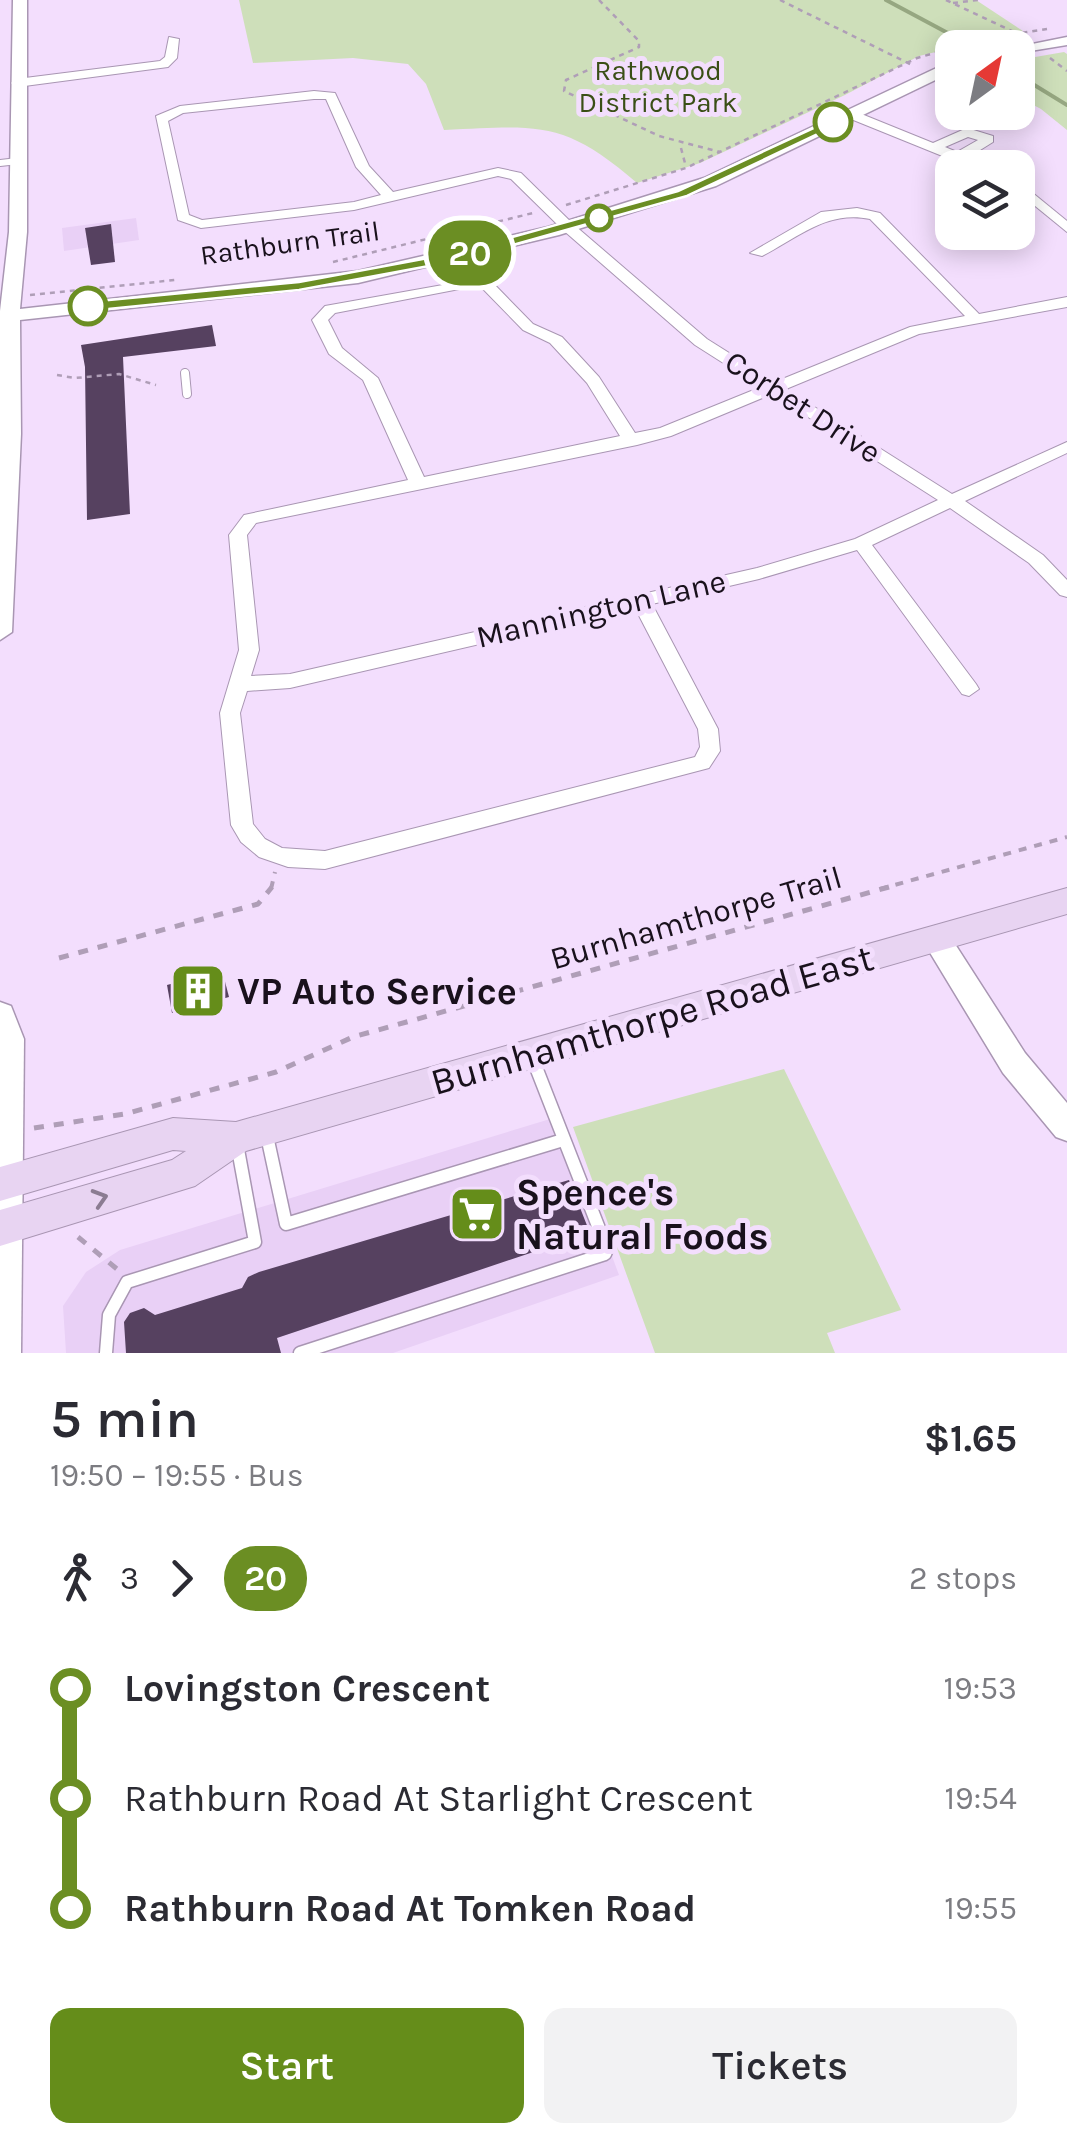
<!DOCTYPE html>
<meta charset="utf-8">
<style>
body{margin:0;font-family:Karla,sans-serif;background:#f2f2f3;color:#2b2b33;height:100vh;display:flex;flex-direction:column;font-size:38px;white-space:nowrap}
*{box-sizing:border-box;margin:0}
p{font-size:32px;color:#7c7c81}
.icon{flex:none;width:55px;height:55px;fill:none;stroke:currentColor;stroke-width:2;stroke-linecap:round;stroke-linejoin:round}
.map{position:relative;height:1353px;overflow:hidden}
.drawer{display:flex;flex-direction:column;background:#fff;flex:1}
.drawer>*{flex:none}
.badge{padding:0 20px;border-radius:32px;font-size:35px;line-height:65px}
.needle{width:65px;rotate:33deg}
.controls{position:absolute;left:935px;top:30px;display:grid;gap:20px}
.controls a{display:grid;place-items:center;width:100px;height:100px;border-radius:20px;background:#fff;box-shadow:0 5px 25px #0003;font-size:50px}
.map>.badge{position:absolute;translate:-50% -50%;box-shadow:0 0 0 5px #fff}
.legs{display:flex;align-items:center;gap:15px;height:110px;padding:0 50px;font-size:32px}
.legs p{margin-inline-start:auto}
.summary{display:flex;align-items:center;justify-content:space-between;height:170px;padding:0 50px}
h1{font-size:55px;font-weight:600;line-height:75px}
.primary-button{display:flex;gap:20px;margin-top:auto;padding:20px 50px}
.primary-button a{flex:1;height:115px;border-radius:20px;background:#658d1a;color:#fff;font-size:40px;font-weight:600;line-height:115px;text-align:center}
.primary-button a+a{background:#f2f2f3;color:#2b2b33}
ul{padding:0 50px;list-style:none}
li{display:flex;align-items:center;gap:35px;height:110px;font-size:38px}
li i{display:grid;place-items:center;width:15px;height:100%;margin:0 12px;background:currentColor}
li i::after{content:'';width:25px;height:25px;margin:-12px;border:8px solid;border-radius:50%;background:#fff}
li p{margin-inline-start:auto}
li:first-child i{background:linear-gradient(#0000 50%,currentColor 0)}
li:last-child i{background:linear-gradient(currentColor 50%,#0000 0)}
.map>svg:first-child{display:block}
.built{fill:#e9d0f6}
.green{fill:#cedfba}
.lines{fill:none;stroke-linecap:round;stroke-linejoin:round}
.stream{stroke:#96a781;stroke-width:4}
.building{fill:#564160}
.service-far2-casing{stroke:#a996b3;stroke-width:8}
.service-far1-casing{stroke:#a996b3;stroke-width:10}
.service-casing{stroke:#a996b3;stroke-width:15}
.minor-casing{stroke:#a996b3;stroke-width:2}
.tertiary-casing{stroke:#a996b3;stroke-width:3}
.secondary-casing{stroke:#a996b3;stroke-width:2}
.path-far2{stroke:#af9eb7;stroke-width:2.5;stroke-dasharray:5 5;stroke-linecap:butt}
.path-far1{stroke:#af9eb7;stroke-width:4;stroke-dasharray:8 8;stroke-linecap:butt}
.path{stroke:#af9eb7;stroke-width:5;stroke-dasharray:10 10;stroke-linecap:butt}
.service-far2{stroke:#fff;stroke-width:6}
.service-far1{stroke:#fff;stroke-width:8}
.service{stroke:#fff;stroke-width:12}
.minor{fill:#fff;fill-rule:evenodd}
.tertiary{fill:#fff;fill-rule:evenodd}
.secondary{fill:#e8d4f2;fill-rule:evenodd}
.oneway{stroke:#8b7c92}
.line-1{fill:#6b8e23;stroke:#fff;stroke-width:2.5}
.stop-1-dot{fill:#fff;stroke:#6b8e23;stroke-width:5}
.labels{text-anchor:middle;dominant-baseline:central;stroke-width:10;stroke-linejoin:round;paint-order:stroke}
.far-park-label{font-size:28px;fill:#3a4f16;stroke:#f3defd}
.far-street-label{font-size:28px;fill:#19111c;stroke:#f3defd}
.street-label{font-size:32px;fill:#19111c;stroke:#f3defd}
.near-poi-label{font-size:38px;font-weight:bold;fill:#19111c;stroke:#f3defd;text-anchor:start}
.near-street-label{font-size:38px;fill:#19111c;stroke:#f3defd}
</style>
<div class="map">
<svg width="1067" height="1353" viewBox="0 0 1067 1353">
<rect width="100%" height="100%" fill="#f3defd"/>
<g class="built">
<polygon points="136,218 139,240 64,251 62,228"/>
<polygon points="560,1116 619,1275 393,1353 66,1353 63,1306 86,1272 120,1250"/>
</g>
<g class="green">
<path d="M239,0H976L1023,31L919,56L845,95L700,163L637,183C563,119 538,126 444,130L426,84L408,64L353,58L253,63Z"/>
<polygon points="1064,52 1067,54 1067,130 1041,109 1018,97 1018,60"/>
<polygon points="784,1069 901,1310 827,1333 835,1353 655,1353 573,1127"/>
</g>
<g class="lines">
<g class="stream">
<polyline points="886,0 959,39"/>
<polyline points="1018,75 1067,105"/>
</g>
</g>
<g class="building">
<polygon points="111,224 115,262 91,265 85,228"/>
<polygon points="212,325 216,346 123,357 130,514 87,520 85,367 81,345"/>
<polygon points="222,970 229,997 172,1013 167,985"/>
<polygon points="569,1180 590,1233 277,1338 281,1353 126,1353 124,1322 130,1313 144,1308 155,1315 242,1288 248,1277 259,1272"/>
</g>
<g class="lines">
<g class="service-far2-casing">
<polyline id="service-far2" points="0,163 18,161"/>
</g>
<g class="service-far1-casing">
<polyline id="service-far1" points="185,373 187,394"/>
</g>
<g class="service-casing">
<g id="service">
<polyline points="267,1136 286,1224 563,1140"/>
<polyline points="106,1353 109,1315 127,1282 255,1242 237,1144"/>
<polyline points="300,1353 605,1254 607,1249 532,1057"/>
</g>
</g>
<g class="minor-casing">
<g id="minor">
<polygon points="169,37 179,39 177,58 168,67 17,87 11,83 17,79 160,61 165,57"/>
<path d="M314,91L335,93L369,166L393,192L498,168L521,173L573,224L707,339L775,382L910,327L965,316L870,219C827,210 799,237 762,256L750,253L821,212L857,208L880,213L979,314L1067,297V307L919,334L786,389L952,494L1067,442V453L965,501L1043,555L1067,580V597L1060,595L1029,563L950,508L872,545L976,684L979,689L969,696L962,694L857,550L759,579L652,604L718,729L720,751L709,768L325,869L288,867L259,857L241,842L231,825L220,713L239,650L229,535L244,515L408,480L363,380L329,354L312,320L325,306L482,278L493,283L533,324L562,337L599,377L635,433L660,428L761,387L695,345L563,230L511,179L498,176L354,210L201,228L178,220L156,116L180,106ZM314,99H326L356,167L381,195L354,202L202,220L189,215L168,121L183,113ZM475,286L483,289L523,330L550,343L587,383L620,436L424,477L378,378L342,348L328,320L335,313ZM772,394L938,500L855,539L757,568L290,674L251,676L259,650L247,535L256,523L637,445L671,436ZM635,608L698,729L700,747L695,757L325,851L282,848L265,839L253,824L240,713L247,691L290,688Z"/>
<path d="M846,111H854L933,143L967,128L993,136V142L969,157L991,168H972L846,117ZM968,137L978,140L957,152L945,147Z"/>
<polygon points="1018,181 1067,221 1067,232 1018,192"/>
</g>
</g>
<g class="tertiary-casing">
<g id="tertiary">
<polygon points="13,0 27,0 27,232 20,309 358,271 548,227 704,178 947,63 952,62 952,72 716,186 559,235 358,283 20,320 21,434 12,632 0,640 0,311 9,232"/>
<polygon points="1067,37 1067,45 1018,53 1018,48 1012,48"/>
<polygon points="936,926 946,930 1025,1053 1067,1103 1067,1141 1056,1137 1003,1073 926,946 921,938 926,930"/>
<polygon points="0,1002 11,1006 24,1039 21,1353 0,1353"/>
</g>
</g>
<g class="secondary-casing">
<polygon id="secondary" points="1067,888 1067,914 246,1151 195,1186 0,1246 0,1210 172,1160 186,1151 173,1150 0,1201 0,1167 173,1118 236,1122"/>
</g>
<g class="path-far2">
<polyline points="599,0 639,41 639,47 566,80 564,91 659,136 720,152"/>
<polyline points="780,0 914,66"/>
<polyline points="946,0 1014,32"/>
<polyline points="953,3 978,0"/>
<polyline points="1050,58 1067,71"/>
<polyline points="681,148 686,167"/>
<polyline points="566,205 686,168 917,58 983,39 1047,29"/>
<polyline points="333,262 533,213"/>
<polyline points="30,295 175,280"/>
<polyline points="57,375 75,378 119,374 156,385"/>
</g>
<g class="path-far1">
<polyline points="271,889 275,872"/>
<polyline points="880,889 1067,837"/>
</g>
<g class="path">
<polyline points="59,958 258,904 272,887"/>
<polyline points="34,1128 125,1114 276,1072 353,1037 889,887"/>
<polyline points="78,1237 117,1269"/>
</g>
<use href="#service-far2" class="service-far2"/>
<use href="#service-far1" class="service-far1"/>
<use href="#service" class="service"/>
<use href="#minor" class="minor"/>
<use href="#tertiary" class="tertiary"/>
<use href="#secondary" class="secondary"/>
</g>
<defs><path id="oneway-chevron" d="M-2-3.5L2.5 0L-2 3.5" fill="none" stroke-width="1.6" stroke-linecap="round" stroke-linejoin="round" transform="scale(2.5)"/></defs>
<use class="oneway" href="#oneway-chevron" transform="translate(100 1198) rotate(-17)"/>
<polygon class="line-1" points="833,119 839,122 837,125 687,196 456,261 299,290 88,311 80,306 88,302 299,282 455,253 678,191"/>
<defs>
<g id="building-square" transform="scale(2.875)"><rect x="-9" y="-9" width="18" height="18" rx="4" fill="#658d1a" stroke="#f3defd"/><path d="M-4-6H4V6H1V3H-1V6H-4ZM-2.5-4.3h1.7v1.8h-1.7ZM.8-4.3h1.7v1.8H.8ZM-2.5-1h1.7V.8h-1.7ZM.8-1h1.7V.8H.8Z" fill="#fff"/></g>
<g id="supermarket-square" transform="scale(2.875)"><rect x="-9" y="-9" width="18" height="18" rx="4" fill="#658d1a" stroke="#f3defd"/><path d="M-6-5.5h2.5l.6 2H6L4.5 2H-2.5L-4.4-4H-6ZM-1.5 3.2a1.3 1.3 0 1 0 .1 0ZM3 3.2a1.3 1.3 0 1 0 .1 0Z" fill="#fff"/></g>
</defs>
<g fill-rule="evenodd">
<use href="#building-square" x="198" y="991"/>
<use href="#supermarket-square" x="477" y="1214"/>
</g>
<g class="stop-1-dot">
<circle cx="833" cy="122" r="18"/>
<circle cx="599" cy="218" r="12"/>
<circle cx="88" cy="306" r="18"/>
</g>
<g class="labels">
<g class="far-park-label">
<text x="658" y="70">Rathwood<tspan x="658" dy="32">District Park</tspan></text>
</g>
<g class="far-street-label">
<text transform="translate(290 243) rotate(-8)">Rathburn Trail</text>
</g>
<g class="street-label">
<text transform="translate(803 407) rotate(33)">Corbet Drive</text>
<text transform="translate(601 609) rotate(-13)">Mannington Lane</text>
<text transform="translate(696 918) rotate(-16)">Burnhamthorpe Trail</text>
</g>
<g class="near-poi-label">
<text x="237" y="991">VP Auto Service</text>
<text x="516" y="1192">Spence's<tspan x="516" dy="44">Natural Foods</tspan></text>
</g>
<g class="near-street-label">
<text transform="translate(652 1020) rotate(-16)">Burnhamthorpe Road East</text>
</g>
</g>
</svg>
<div class="controls">
<a><svg class="needle" viewBox="-14 -14 28 28"><path d="M0-13l5 13h-10z" fill="#e53935"/><path d="M0 13l5-13h-10z" fill="#7c7c81"/></svg></a>
<a><svg class="icon" aria-label="layers" viewBox="0 0 24 24"><path d="M12 4l9 5-9 5-9-5zM3 14l9 5 9-5"/></svg></a>
</div>
<b class="badge" style="left:470px;top:253px;background:#6b8e23;color:#fff">20</b>
</div>
<section class="drawer">
<div class="summary"><div><h1>5 min</h1><p>19:50 – 19:55 · Bus</p></div><b>$1.65</b></div>
<div class="legs"><svg class="icon" aria-label="walk" viewBox="0 0 24 24"><circle cx="13" cy="4" r="2"/><path d="M13 8l-2 6 4 7M11 14l-3 7M7 12l3-4h3l4 4"/></svg>3<svg class="icon" aria-label="forward" viewBox="0 0 24 24"><path d="M9 5l7 7-7 7"/></svg><b class="badge" style="background:#6b8e23;color:#fff">20</b><p>2 stops</p></div>
<ul>
<li><i style="color:#6b8e23"></i><b>Lovingston Crescent</b><p>19:53</p></li>
<li><i style="color:#6b8e23"></i><span>Rathburn Road At Starlight Crescent</span><p>19:54</p></li>
<li><i style="color:#6b8e23"></i><b>Rathburn Road At Tomken Road</b><p>19:55</p></li>
</ul>
<div class="primary-button"><a>Start</a><a>Tickets</a></div>
</section>
